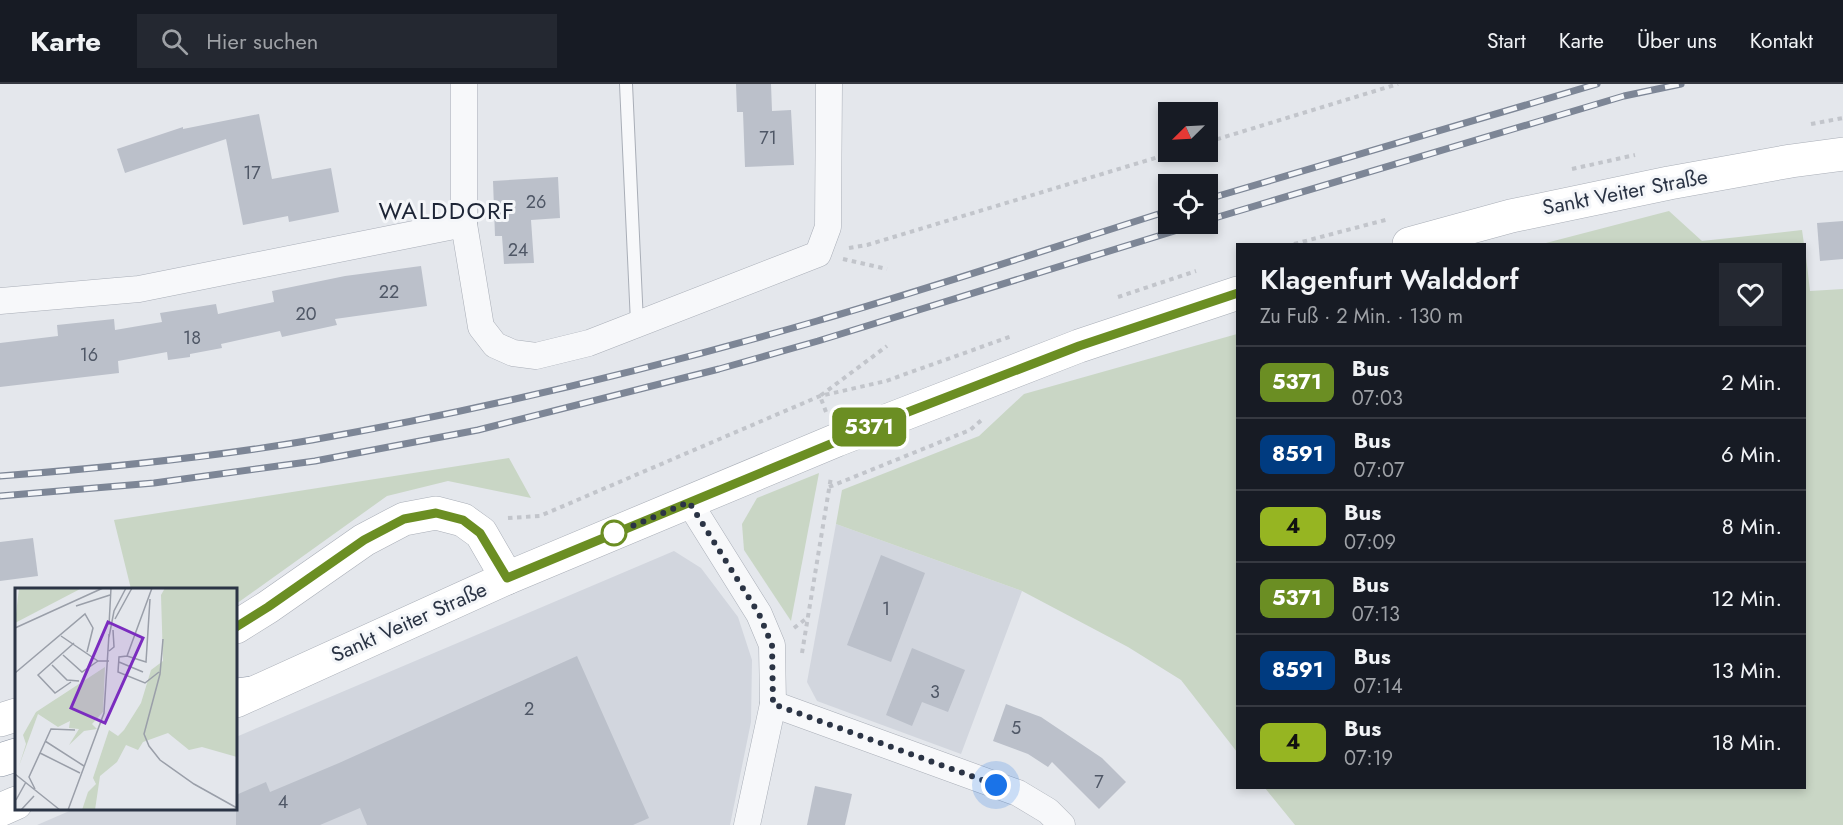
<!DOCTYPE html>
<html lang="de">
<meta charset="utf-8">
<style>
body{margin:0;font-family:Jost,sans-serif;background:#242831;color:#f1f3f6;height:100vh;display:flex;flex-direction:column;font-size:22px;white-space:nowrap}
*{box-sizing:border-box;margin:0}
p{font-size:20px;color:#9ea1a6}
.icon{flex:none;width:33px;height:33px;fill:none;stroke:currentColor;stroke-width:2;stroke-linecap:round;stroke-linejoin:round}
.map{position:relative;flex:1;overflow:hidden}
.side{position:absolute;left:1236px;top:159px;width:570px;height:546px;display:flex;flex-direction:column;background:#171b24;border-radius:0px;box-shadow:0 3px 9px #0003}
.side>*{flex:none}
.badge{padding:0 12px;border-radius:9px;font-size:21px;line-height:39px}
.needle{width:39px;rotate:246deg}
.tools{position:absolute;left:1158px;top:18px;display:grid;gap:12px}
.tools a{display:grid;place-items:center;width:60px;height:60px;border-radius:0px;background:#171b24;box-shadow:0 3px 9px #0003;font-size:30px}
.you{position:absolute;width:30px;height:30px;margin:-15px;border:4px solid #fff;border-radius:50%;background:#1a73e8;box-shadow:0 0 0 9px #1a73e833}
.map>.badge{position:absolute;translate:-50% -50%;box-shadow:0 0 0 3px #fff}
.round{display:grid;place-items:center;flex:none;width:63px;height:63px;border-radius:0px;background:#242831}
.headline{display:flex;align-items:center;justify-content:space-between;height:102px;padding:0 24px}
h1{font-size:28px;font-weight:600;line-height:45px}
ul{padding:0;list-style:none}
li{display:flex;align-items:center;gap:18px;height:72px;padding:0 24px;border-top:2px solid #363941}
li div{flex:1}
li b{display:block;font-size:22px}
li em{font-style:normal}
li .badge{min-width:66px;font-weight:700;text-align:center}
header{display:flex;align-items:center;gap:36px;box-sizing:border-box;height:84px;padding:0 30px;background:#171b24;border-bottom:2px solid #363941}
header strong{font-size:28px}
nav{display:flex;gap:33px;margin-inline-start:auto;font-size:21px}
.search{width:420px;height:54px;background:#242831;display:flex;align-items:center;gap:15px;box-sizing:border-box;padding:0 21px;border-radius:0px;color:#9ea1a6;font-size:22px}
.map>svg:first-child{display:block}
.built{fill:#d2d6de}
.green{fill:#c9d6c5}
.building{fill:#bbc0ca}
.lines{fill:none;stroke-linecap:round;stroke-linejoin:round}
.service-casing{stroke:#a9aeb7;stroke-width:14}
.minor-casing{stroke:#a9aeb7;stroke-width:27}
.secondary-casing{stroke:#a9aeb7;stroke-width:34}
.trunk-casing{stroke:#8b94a3;stroke-width:34}
.path{stroke:#c2c5cb;stroke-width:4;stroke-dasharray:4.5 4.5;stroke-linecap:butt}
.service{stroke:#f7f8fa;stroke-width:12}
.minor{stroke:#f7f8fa;stroke-width:26}
.secondary{stroke:#fff;stroke-width:33}
.trunk{stroke:#fff;stroke-width:33}
.rail-casing{stroke:#7d8696;stroke-width:7}
.rail{stroke:#f4f6f9;stroke-width:4.5;stroke-dasharray:14;stroke-linecap:butt}
.line-casing{stroke:#fff;stroke-width:14}
.line{stroke:#6b8e23;stroke-width:9}
.walk{stroke:#2b3445;stroke-width:6;stroke-dasharray:0 10.8}
.stop-dot{fill:#fff;stroke:#6b8e23;stroke-width:3}
.labels{text-anchor:middle;dominant-baseline:central;stroke-width:6;stroke-linejoin:round;paint-order:stroke}
.number-label{font-size:18px;fill:#4f5766}
.street-label{font-size:21px;fill:#2b3445;stroke:#f4f6f9}
.quarter-label{font-size:24px;letter-spacing:1.5px;fill:#1d2536;stroke:#f4f6f9}
.inset-road{fill:none;stroke:#9a9fa9;stroke-width:1.5}
.view{fill:#7b2cbf;fill-opacity:0.15;stroke:#7b2cbf;stroke-width:3}
.inset-edge{fill:none;stroke:#2b3445;stroke-width:3}
</style>
<header>
<strong>Karte</strong>
<div class="search"><svg class="icon" aria-label="search" viewBox="0 0 24 24"><circle cx="10" cy="10" r="6"/><path d="M15 15l6 6"/></svg>Hier suchen</div>
<nav><a>Start</a><a>Karte</a><a>Über uns</a><a>Kontakt</a></nav>
</header>
<div class="map">
<svg width="1843" height="741" viewBox="0 0 1843 741">
<rect width="100%" height="100%" fill="#e4e7ec"/>
<g class="built">
<polygon points="836,440 1022,507 961,670 817,617 807,598"/>
<polygon points="674,467 701,484 738,533 752,576 751,638 730,741 37,741 74,725 236,724 236,653"/>
</g>
<g class="green">
<polygon points="1669,127 1702,157 1802,146 1804,160 1542,160"/>
<polygon points="1805,164 1810,207 1843,205 1843,741 1295,741 1265,704 1804,704"/>
<polygon points="1237,250 1237,668 1181,596 1128,563 1022,507 836,440 842,406 979,352 1024,310"/>
<polygon points="509,374 531,414 448,397 387,412 236,520 236,506 131,505 114,436"/>
<polygon points="819,389 791,537 744,466 742,440 757,414"/>
</g>
<g class="building">
<polygon points="736,0 771,0 772,27 791,26 794,81 745,83 743,28 737,28"/>
<polygon points="259,30 272,95 331,84 339,128 289,138 288,132 243,141 226,55 125,89 117,65 183,43 183,45"/>
<polygon points="558,93 560,134 531,136 534,179 504,180 502,152 495,152 493,97"/>
<polygon points="1843,137 1843,175 1820,177 1817,139"/>
<polygon points="421,182 427,222 335,235 337,241 282,253 280,247 221,260 222,264 190,270 190,273 168,276 167,268 118,277 119,289 0,303 0,259 58,252 57,241 114,235 115,246 162,238 160,229 216,220 218,230 274,218 272,207 345,192"/>
<polygon points="33,454 38,492 0,497 0,458"/>
<polygon points="881,471 925,489 891,578 847,561"/>
<polygon points="912,564 965,586 948,628 922,618 912,642 886,631"/>
<polygon points="577,572 649,734 633,741 367,741 360,724 320,741 236,741 236,711 266,698 270,708 339,679"/>
<polygon points="1006,620 1041,633 1102,674 1126,698 1099,725 1052,678 1048,683 1028,670 993,657"/>
<polygon points="815,702 852,710 845,741 807,741"/>
</g>
<g class="lines">
<g class="service-casing">
<polyline id="service" points="626,0 637,239"/>
</g>
<g class="minor-casing">
<g id="minor">
<polyline points="464,140 464,0"/>
<polyline points="0,217 139,205 464,140 481,243 495,261 513,269 536,272 589,259 818,170 828,143 829,0"/>
<polyline points="689,418 759,530 772,561 773,620 747,741"/>
<polyline points="773,620 1018,709 1048,727 1062,741"/>
</g>
</g>
<g class="secondary-casing">
<g id="secondary">
<polyline points="1409,160 1511,132 1669,99 1791,77 1843,70"/>
<polyline points="236,543 268,523 364,456 404,435 436,429 463,436 481,449 507,494"/>
<polyline points="236,617 507,494 837,356 1079,262 1238,209"/>
<polyline points="0,636 16,631"/>
<polyline points="0,726 16,719"/>
</g>
</g>
<g class="trunk-casing">
<g id="trunk">
<polyline points="236,611 251,609"/>
<polyline points="0,676 16,671"/>
</g>
</g>
<g class="path">
<polyline points="1811,40 1843,34"/>
<polyline points="1208,58 1398,0"/>
<polyline points="1572,85 1635,71"/>
<polyline points="1294,160 1389,135"/>
<polyline points="849,164 867,161 1175,68"/>
<polyline points="843,175 887,185"/>
<polyline points="1118,213 1196,187"/>
<polyline points="826,328 820,312 887,262"/>
<polyline points="829,403 970,346 984,334"/>
<polyline points="508,434 540,432 820,312 886,297 1012,252"/>
<polyline points="794,544 807,534"/>
<polyline points="802,569 831,393"/>
</g>
<use href="#service" class="service"/>
<use href="#minor" class="minor"/>
<use href="#secondary" class="secondary"/>
<use href="#trunk" class="trunk"/>
<g class="rail-casing">
<g id="rail">
<polyline points="1208,115 1597,0"/>
<polyline points="1208,136 1624,12 1681,0"/>
<path d="M0,392C104,384 208,374 312,356C482,326 651,285 817,237C935,203 1051,164 1168,127"/>
<polyline points="0,412 154,399 315,377 478,346 719,285 818,257 1197,140"/>
</g>
</g>
<use href="#rail" class="rail"/>
</g>
<g class="lines">
<g class="line-casing">
<polyline id="line" points="236,543 268,523 364,456 404,435 436,429 463,436 480,449 507,494 908,328 1079,262 1238,209"/>
</g>
<use href="#line" class="line"/>
<polyline class="walk" points="614,449 609,452 689,418 759,530 772,561 773,620 996,701"/>
</g>
<circle class="stop-dot" cx="614" cy="449" r="12"/>
<g class="labels">
<g class="number-label">
<text x="768" y="54">71</text>
<text x="252" y="89">17</text>
<text x="536" y="118">26</text>
<text x="518" y="166">24</text>
<text x="389" y="208">22</text>
<text x="306" y="230">20</text>
<text x="192" y="254">18</text>
<text x="89" y="271">16</text>
<text x="886" y="525">1</text>
<text x="935" y="608">3</text>
<text x="529" y="625">2</text>
<text x="1016" y="644">5</text>
<text x="1099" y="698">7</text>
<text x="283" y="718">4</text>
</g>
<g class="street-label">
<text transform="translate(1625 108) rotate(-11)">Sankt Veiter Straße</text>
<text transform="translate(409 538) rotate(-24)">Sankt Veiter Straße</text>
</g>
<g class="quarter-label">
<text x="447" y="126">WALDDORF</text>
</g>
</g>
<g transform="translate(15 504)">
<rect width="222" height="222" fill="#e4e7ec"/>
<path d="M4,0H67L0,35ZM150,0H222V169L187,159L174,162L153,145L128,154L123,162L111,157L102,174L85,188L80,222H67L73,204L81,196L78,190L94,142L103,148L109,142L126,115L136,82L148,73L146,7ZM90,79L88,124L77,136L82,141L69,143L54,157L64,141L54,140L55,133L43,139L23,126L4,178L11,156L8,147L21,124Z" fill="#c9d6c5"/>
<path class="inset-road" d="M137,0L112,68L104,69L103,84L130,95L144,84M61,18L95,7M100,31L117,0M94,37L96,0M0,40L88,0M46,48L83,73H94M94,49L99,23L111,0M148,51L145,86L129,146L134,158L145,172L179,196L222,220M94,63L99,59L98,42M48,67L67,84L83,73M112,68L131,74L135,11M104,74L128,84M37,77L52,92L64,93M0,85L70,26L78,40L72,64M56,94L40,105L23,87L59,55M30,153L69,178M25,165L65,185M0,186L45,222M20,201L14,189L36,141L60,142M1,212L11,194M6,222L19,208M53,222L89,125L94,46"/>
<path class="view" d="M93,34L128,50L90,135L56,120Z"/>
<rect width="222" height="222" class="inset-edge"/>
</g>
</svg>
<div class="tools">
<a><svg class="needle" viewBox="-14 -14 28 28"><path d="M0-13l5 13h-10z" fill="#e53935"/><path d="M0 13l5-13h-10z" fill="#9ea1a6"/></svg></a>
<a><svg class="icon" aria-label="locate" viewBox="0 0 24 24"><circle cx="12" cy="12" r="6"/><path d="M12 2v4M12 18v4M2 12h4M18 12h4"/></svg></a>
</div>
<div class="you" style="left:996px;top:701px"></div>
<b class="badge" style="left:869px;top:343px;background:#6b8e23;color:#fff">5371</b>
<section class="side">
<div class="headline"><div><h1>Klagenfurt Walddorf</h1><p>Zu Fuß · 2 Min. · 130 m</p></div><a class="round"><svg class="icon" aria-label="heart" viewBox="0 0 24 24"><path d="M12 20l-8-8c-3-5 5-10 8-4 3-6 11-1 8 4z"/></svg></a></div>
<ul>
<li><span class="badge" style="background:#6b8e23;color:#fff">5371</span><div><b>Bus</b><p>07:03</p></div><em>2 Min.</em></li>
<li><span class="badge" style="background:#003b80;color:#fff">8591</span><div><b>Bus</b><p>07:07</p></div><em>6 Min.</em></li>
<li><span class="badge" style="background:#96b522;color:#111">4</span><div><b>Bus</b><p>07:09</p></div><em>8 Min.</em></li>
<li><span class="badge" style="background:#6b8e23;color:#fff">5371</span><div><b>Bus</b><p>07:13</p></div><em>12 Min.</em></li>
<li><span class="badge" style="background:#003b80;color:#fff">8591</span><div><b>Bus</b><p>07:14</p></div><em>13 Min.</em></li>
<li><span class="badge" style="background:#96b522;color:#111">4</span><div><b>Bus</b><p>07:19</p></div><em>18 Min.</em></li>
</ul>
</section>
</div>
